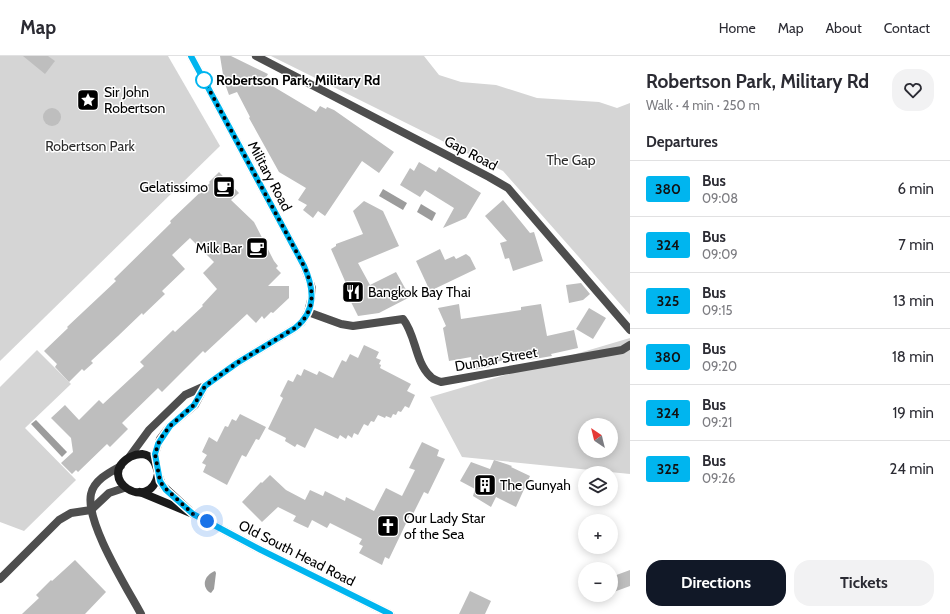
<!DOCTYPE html>
<meta charset="utf-8">
<style>
body{margin:0;font-family:Cabin,sans-serif;background:#f2f2f3;color:#2b2b33;height:100vh;display:flex;flex-direction:column;font-size:15px;white-space:nowrap}
*{box-sizing:border-box;margin:0}
p{font-size:13px;color:#7c7c81}
.icon{flex:none;width:22px;height:22px;fill:none;stroke:currentColor;stroke-width:2;stroke-linecap:round;stroke-linejoin:round}
.map{position:relative;flex:1;overflow:hidden}
.panel{display:flex;flex-direction:column;background:#fff;width:320px}
.panel>*{flex:none}
.badge{padding:0 8px;border-radius:3px;font-size:14px;line-height:26px}
.needle{width:26px;rotate:325deg}
.tools{position:absolute;left:578px;top:362px;display:grid;gap:8px}
.tools a{display:grid;place-items:center;width:40px;height:40px;border-radius:50%;background:#fff;box-shadow:0 2px 10px #0003;font-size:20px}
.you{position:absolute;width:20px;height:20px;margin:-10px;border:3px solid #fff;border-radius:50%;background:#1a73e8;box-shadow:0 0 0 6px #1a73e833}
.map>.badge{position:absolute;translate:-50% -50%;box-shadow:0 0 0 2px #fff}
h2{padding:0 16px;font-size:15px;line-height:36px}
.round{display:grid;place-items:center;flex:none;width:42px;height:42px;border-radius:16px;background:#f2f2f3}
.overview{display:flex;align-items:center;justify-content:space-between;height:68px;padding:0 16px}
h1{font-size:19px;font-weight:800;line-height:30px}
.button{display:flex;gap:8px;margin-top:auto;padding:8px 16px}
.button a{flex:1;height:46px;border-radius:16px;background:#111827;color:#fff;font-size:16px;font-weight:800;line-height:46px;text-align:center}
.button a+a{background:#f2f2f3;color:#2b2b33}
ul{padding:0;list-style:none}
li{display:flex;align-items:center;gap:12px;height:56px;padding:0 16px;border-top:1px solid #e1e1e2}
li div{flex:1}
li b{display:block;font-size:15px}
li em{font-style:normal}
li .badge{min-width:44px;font-weight:700;text-align:center}
header{display:flex;align-items:center;gap:24px;box-sizing:border-box;height:56px;padding:0 20px;background:#fff;border-bottom:1px solid #e1e1e2}
header strong{font-size:19px}
nav{display:flex;gap:22px;margin-inline-start:auto;font-size:14px}
main{display:flex;flex:1;min-height:0}
.map>svg:first-child{display:block}
.green{fill:#d5d5d5;fill-rule:evenodd}
.water{fill:#9c9c9c}
.building{fill:#bebebe}
.lines{fill:none;stroke-linecap:round;stroke-linejoin:round}
.minor{stroke:#4e4e4e;stroke-width:8}
.tertiary{stroke:#4e4e4e;stroke-width:8}
.secondary{stroke:#1b1b1b;stroke-width:8}
.line-casing{stroke:#fff;stroke-width:9}
.line{stroke:#00b5ef;stroke-width:6}
.walk{stroke:#000;stroke-width:4;stroke-dasharray:0 7.2}
.stop-dot{fill:#fff;stroke:#00b5ef;stroke-width:2}
.labels{text-anchor:middle;dominant-baseline:central;stroke-width:3;stroke-linejoin:round;paint-order:stroke}
.stop-label{font-size:14px;font-weight:bold;fill:#000;stroke:#fff;text-anchor:start}
.poi-label{font-size:14px;fill:#000;stroke:#fff;text-anchor:start}
.park-label{font-size:14px;fill:#2c2c2c;stroke:#fff}
.street-label{font-size:14px;fill:#000;stroke:#fff}
</style>
<header>
<strong>Map</strong>
<nav><a>Home</a><a>Map</a><a>About</a><a>Contact</a></nav>
</header>
<main>
<div class="map">
<svg width="630" height="558" viewBox="0 0 630 558">
<rect width="100%" height="100%" fill="#fff"/>
<g class="green">
<polygon points="0,0 168,0 220,90 0,305"/>
<polygon points="271,0 424,0 439,19 461,26 496,29 537,42 599,46 617,52 630,47 630,259 503,115"/>
<path d="M630,282V418L462,401L430,341ZM585,369H611V395H585Z"/>
<polygon points="37,294 71,328 25,372 76,424 24,475 0,466 0,331"/>
</g>
<g class="water">
<polygon points="383,133 407,147 403,154 379,140"/>
<polygon points="421,148 436,157 432,165 417,156"/>
<polygon points="36,364 67,396 62,401 31,368"/>
<path d="M215,515L216,517L214,533L211,537L209,536C201,529 205,519 215,515Z"/>
</g>
<g class="building">
<polygon points="23,0 48,0 55,5 45,18"/>
<polygon points="220,0 231,0 268,18 264,25 316,56 320,50 326,53 327,51 334,54 394,96 379,117 362,105 325,160 318,155 313,162 303,154 307,149 298,144 306,132 279,116 249,62 250,61 237,36 229,39 224,25"/>
<circle cx="52" cy="61" r="9"/>
<polygon points="419,106 436,116 439,111 481,137 466,162 443,172 454,152 425,134 420,141 400,129 410,112 414,115"/>
<polygon points="219,116 239,137 231,144 254,166 274,205 278,210 276,212 281,217 268,230 289,230 289,242 273,257 271,256 264,263 262,260 256,267 247,258 205,297 203,295 162,336 158,332 122,367 128,373 110,391 107,388 78,416 76,414 72,418 61,407 73,396 71,382 51,362 65,349 79,364 99,344 103,348 144,310 140,306 173,274 175,276 203,250 202,249 217,233 203,217 214,206 190,182 172,199 185,213 162,235 165,238 143,259 142,257 118,280 91,305 93,307 84,315 82,313 69,326 55,311 57,308 44,295 68,272 67,271 116,225 114,223 171,167 170,165 210,127 209,126"/>
<polygon points="503,144 530,177 534,176 543,205 513,215 509,202 505,203 500,187 507,185 485,160"/>
<polygon points="364,145 383,155 399,190 358,207 370,229 396,216 410,241 379,257 358,260 345,234 348,232 331,193 336,190 336,188 363,178 353,155"/>
<polygon points="440,193 445,204 454,200 456,203 466,198 470,201 476,213 430,235 416,205"/>
<polygon points="581,227 590,238 583,244 569,247 566,229"/>
<polygon points="459,248 461,263 521,254 521,251 541,248 547,280 574,274 578,292 551,298 552,300 528,304 527,300 490,307 490,311 473,314 471,301 449,305 443,272 446,270 438,252"/>
<polygon points="589,252 606,262 593,283 576,273"/>
<polygon points="364,289 379,296 376,302 381,304 379,308 381,309 380,312 411,328 407,335 415,339 409,352 405,350 401,356 398,355 396,359 393,358 391,362 386,360 385,362 378,359 374,366 371,365 368,370 364,368 358,379 354,377 352,382 348,379 346,383 340,379 338,383 315,372 305,392 297,388 295,391 285,385 286,382 268,373 283,342 280,340 288,324 293,326 297,318 301,320 304,313 317,319 319,315 333,322 342,304 346,306 350,298 358,302"/>
<polygon points="240,358 266,371 259,384 256,383 246,401 242,399 227,429 203,416 206,409 202,407 207,399 202,396 209,381 217,386 225,370 228,371 232,363 236,365"/>
<polygon points="422,386 439,394 437,400 445,403 428,438 424,436 412,460 410,459 389,503 385,501 382,509 359,497 363,490 359,488 362,483 330,467 327,472 312,464 308,472 293,465 296,460 278,451 262,466 242,446 261,426 262,427 270,419 286,434 305,444 310,434 323,440 325,435 345,445 346,441 374,455 386,432 402,440 415,414 409,412"/>
<polygon points="494,404 512,410 511,411 530,420 516,451 496,441 491,451 473,440 475,433 460,425 471,406 490,413"/>
<polygon points="75,504 106,536 85,558 22,558 39,542 36,539 51,524 52,525"/>
<polygon points="630,514 630,530 611,537 611,521"/>
<polygon points="470,535 491,545 485,558 459,558"/>
</g>
<g class="lines">
<g class="minor">
<polyline points="256,0 489,121 508,132 630,274"/>
<path d="M308,256L341,268L353,270L403,263C416,279 415,306 430,320C432,323 438,325 441,326L622,294L630,289"/>
<polyline points="0,523 59,464 71,457 91,454"/>
</g>
<g class="tertiary">
<polyline points="130,400 149,374 185,339 205,330 237,307 295,272 302,266 308,256 312,240 312,232 304,210 191,0"/>
<path d="M121,410C110,416 94,424 91,438C85,466 127,532 141,558"/>
<polyline points="157,411 155,398 160,383 170,370 195,349 205,330"/>
<polyline points="91,454 109,437 124,432"/>
</g>
<g class="secondary">
<path d="M158,418C150,459 94,422 130,401C134,399 138,398 142,398C159,400 156,419 163,430L189,454"/>
<polyline points="140,436 193,458 261,494 390,558"/>
</g>
</g>
<g class="lines">
<g class="line-casing">
<path id="line" d="M191,0L304,210C314,232 317,255 295,272L237,307L205,330L194,349L170,370L158,388L155,398L160,425L166,434L193,458L261,494L390,558"/>
</g>
<use href="#line" class="line"/>
<path class="walk" d="M204,24L304,210C314,232 317,255 295,272L237,307L205,330L194,349L170,370L160,383L155,398L160,425L163,430L193,458L207,465"/>
</g>
<defs>
<g id="sight-square" transform="scale(1.15)"><rect x="-9" y="-9" width="18" height="18" rx="4" fill="#000" stroke="#fff"/><path d="M0-6L1.8-2.2L6-1.7L2.9 1.2L3.7 5.4L0 3.3L-3.7 5.4L-2.9 1.2L-6-1.7L-1.8-2.2Z" fill="#fff"/></g>
<g id="cafe-square" transform="scale(1.15)"><rect x="-9" y="-9" width="18" height="18" rx="4" fill="#000" stroke="#fff"/><path d="M-5.5-4.5H6V0H3Q3 3.5 0 3.5H-2.5Q-5.5 3.5-5.5 0ZM3-3.2v2h1.7v-2ZM-6 4.5H4V6H-6Z" fill="#fff"/></g>
<g id="restaurant-square" transform="scale(1.15)"><rect x="-9" y="-9" width="18" height="18" rx="4" fill="#000" stroke="#fff"/><path d="M-5-6h1v4h1v-4h1v4h1v-4h1v5L-1.5 .5V6h-2V.5L-5-1ZM5-6V6H3V1.5H1.5Q1.5-4 5-6Z" fill="#fff"/></g>
<g id="building-square" transform="scale(1.15)"><rect x="-9" y="-9" width="18" height="18" rx="4" fill="#000" stroke="#fff"/><path d="M-4-6H4V6H1V3H-1V6H-4ZM-2.5-4.3h1.7v1.8h-1.7ZM.8-4.3h1.7v1.8H.8ZM-2.5-1h1.7V.8h-1.7ZM.8-1h1.7V.8H.8Z" fill="#fff"/></g>
<g id="church-square" transform="scale(1.15)"><rect x="-9" y="-9" width="18" height="18" rx="4" fill="#000" stroke="#fff"/><path d="M-1.2-6h2.4v3.5h3.3v2.4h-3.3V6h-2.4V-.1h-3.3v-2.4h3.3Z" fill="#fff"/></g>
</defs>
<g fill-rule="evenodd">
<use href="#sight-square" x="88" y="44"/>
<use href="#cafe-square" x="224" y="131"/>
<use href="#cafe-square" x="257" y="192"/>
<use href="#restaurant-square" x="353" y="236"/>
<use href="#building-square" x="485" y="429"/>
<use href="#church-square" x="388" y="470"/>
</g>
<circle class="stop-dot" cx="204" cy="24" r="8"/>
<g class="labels">
<g class="stop-label">
<text x="216" y="24">Robertson Park, Military Rd</text>
</g>
<g class="poi-label">
<text x="104" y="36">Sir John<tspan x="104" dy="16">Robertson</tspan></text>
<text x="208" y="131" text-anchor="end">Gelatissimo</text>
<text x="242" y="192" text-anchor="end">Milk Bar</text>
<text x="368" y="236">Bangkok Bay Thai</text>
<text x="500" y="429">The Gunyah</text>
<text x="404" y="462">Our Lady Star<tspan x="404" dy="16">of the Sea</tspan></text>
</g>
<g class="park-label">
<text x="90" y="90">Robertson Park</text>
<text x="571" y="104">The Gap</text>
</g>
<g class="street-label">
<text transform="translate(471 97) rotate(28)">Gap Road</text>
<text transform="translate(270 120) rotate(62)">Military Road</text>
<text transform="translate(496 303) rotate(-10)">Dunbar Street</text>
<text transform="translate(297 497) rotate(27)">Old South Head Road</text>
</g>
</g>
</svg>
<div class="tools">
<a><svg class="needle" viewBox="-14 -14 28 28"><path d="M0-13l5 13h-10z" fill="#e53935"/><path d="M0 13l5-13h-10z" fill="#7c7c81"/></svg></a>
<a><svg class="icon" aria-label="layers" viewBox="0 0 24 24"><path d="M12 4l9 5-9 5-9-5zM3 14l9 5 9-5"/></svg></a>
<a>+</a>
<a>−</a>
</div>
<div class="you" style="left:207px;top:465px"></div>
</div>
<section class="panel">
<div class="overview"><div><h1>Robertson Park, Military Rd</h1><p>Walk · 4 min · 250 m</p></div><a class="round"><svg class="icon" aria-label="heart" viewBox="0 0 24 24"><path d="M12 20l-8-8c-3-5 5-10 8-4 3-6 11-1 8 4z"/></svg></a></div>
<h2>Departures</h2>
<ul>
<li><span class="badge" style="background:#00b5ef;color:#111">380</span><div><b>Bus</b><p>09:08</p></div><em>6 min</em></li>
<li><span class="badge" style="background:#00b5ef;color:#111">324</span><div><b>Bus</b><p>09:09</p></div><em>7 min</em></li>
<li><span class="badge" style="background:#00b5ef;color:#111">325</span><div><b>Bus</b><p>09:15</p></div><em>13 min</em></li>
<li><span class="badge" style="background:#00b5ef;color:#111">380</span><div><b>Bus</b><p>09:20</p></div><em>18 min</em></li>
<li><span class="badge" style="background:#00b5ef;color:#111">324</span><div><b>Bus</b><p>09:21</p></div><em>19 min</em></li>
<li><span class="badge" style="background:#00b5ef;color:#111">325</span><div><b>Bus</b><p>09:26</p></div><em>24 min</em></li>
</ul>
<div class="button"><a>Directions</a><a>Tickets</a></div>
</section>
</main>
